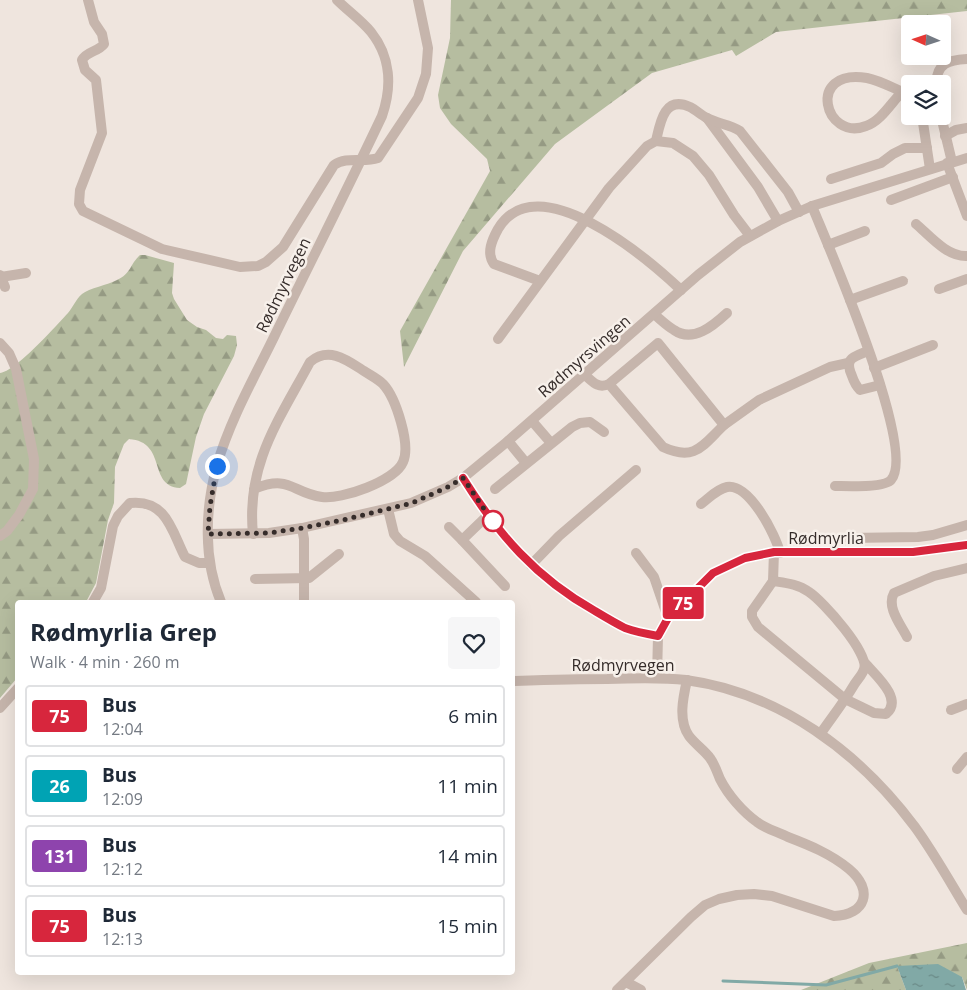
<!DOCTYPE html>
<meta charset="utf-8">
<style>
body{margin:0;font-family:"Open Sans",sans-serif;background:#f6f6f7;color:#1f2937;height:100vh;display:flex;flex-direction:column;font-size:19px;white-space:nowrap}
*{box-sizing:border-box;margin:0}
p{font-size:16px;color:#747a83}
.icon{flex:none;width:28px;height:28px;fill:none;stroke:currentColor;stroke-width:2;stroke-linecap:round;stroke-linejoin:round}
.map{position:relative;flex:1;overflow:hidden}
.details{position:absolute;left:15px;top:600px;width:500px;height:375px;display:flex;flex-direction:column;background:#fff;border-radius:5px;box-shadow:0 5px 20px #0002}
.details>*{flex:none}
.badge{padding:0 10px;border-radius:4px;font-size:18px;line-height:32px}
.needle{width:32px;rotate:273deg}
.tools{position:absolute;left:901px;top:15px;display:grid;gap:10px}
.tools a{display:grid;place-items:center;width:50px;height:50px;border-radius:5px;background:#fff;box-shadow:0 5px 20px #0002;font-size:25px}
.you{position:absolute;width:25px;height:25px;margin:-12px;border:4px solid #fff;border-radius:50%;background:#1a73e8;box-shadow:0 0 0 8px #1a73e833}
.map>.badge{position:absolute;translate:-50% -50%;box-shadow:0 0 0 2px #fff}
.round{display:grid;place-items:center;flex:none;width:52px;height:52px;border-radius:5px;background:#f6f6f7}
.summary{display:flex;align-items:center;justify-content:space-between;height:85px;padding:0 15px}
h1{font-size:24px;font-weight:700;line-height:38px}
ul{padding:0;list-style:none}
li{display:flex;align-items:center;gap:15px;height:62px;margin:0 10px 8px;padding:0 5px;border:2px solid #e0e1e3;border-radius:5px}
li div{flex:1}
li b{display:block;font-size:19px}
li em{font-style:normal}
li .badge{min-width:55px;font-weight:700;text-align:center}
.map>svg:first-child{display:block}
.forest{fill:url(#forest-firs)}
.water{fill:url(#water-ripples)}
.lines{fill:none;stroke-linecap:round;stroke-linejoin:round}
.stream{stroke:#81a9a6;stroke-width:3}
.minor{stroke:#c6b5ac;stroke-width:10}
.line-casing{stroke:#fff;stroke-width:11}
.line{stroke:#d7263d;stroke-width:8}
.walk{stroke:#352c2a;stroke-width:5;stroke-dasharray:0 9}
.stop-dot{fill:#fff;stroke:#d7263d;stroke-width:2.5}
.labels{text-anchor:middle;dominant-baseline:central;stroke-width:5;stroke-linejoin:round;paint-order:stroke}
.street-label{font-size:16px;fill:#352c2a;stroke:#f7f0ea}
</style>
<div class="map">
<svg width="967" height="990" viewBox="0 0 967 990">
<defs>
<pattern id="forest-firs" width="22" height="20" patternUnits="userSpaceOnUse" patternTransform="scale(1.25)"><rect width="22" height="20" fill="#b6bda0"/><path d="M5 1l3.5 6h-7zM16 11l3.5 6h-7z" fill="#959a83"/></pattern>
<pattern id="water-ripples" width="26" height="14" patternUnits="userSpaceOnUse" patternTransform="scale(1.25)"><rect width="26" height="14" fill="#81a9a6"/><path d="M2 4q2-2 4 0t4 0M15 11q2-2 4 0t4 0" fill="none" stroke="#6a8a87"/></pattern>
</defs>
<rect width="100%" height="100%" fill="#efe5de"/>
<g class="forest">
<polygon points="451,0 967,0 967,11 776,32 736,56 732,50 652,73 555,144 463,251 404,367 400,331 490,171 487,159 451,124 440,108 438,95 450,38"/>
<path d="M140,255H145L174,263L172,293L174,299L187,320L197,327L206,330L216,338L223,339L227,335L236,336L237,345L234,356L204,414L196,437L186,484L180,488C147,486 168,442 129,439L124,444L115,467L114,503L108,520L96,583L86,602H18L17,678L0,698V373C15,372 56,326 68,313C73,307 76,299 82,294C89,288 108,285 117,280C131,274 130,264 140,255Z"/>
<polygon points="967,943 967,990 962,977 897,966 906,990 801,990 869,963"/>
</g>
<polygon class="water" points="938,964 962,977 966,990 906,990 897,966"/>
<g class="lines">
<polyline class="stream" points="723,981 826,985 897,966"/>
<g class="minor">
<path d="M88,0L94,22L102,34L104,44C98,52 87,51 82,60L85,70L96,80L102,133L80,190L79,204L83,211L162,249L240,267L258,266L266,262L283,247L334,165C347,156 363,163 378,158L418,98L426,74L428,48L418,0"/>
<path d="M936,84C937,63 948,60 967,59"/>
<path d="M902,92C891,103 881,121 866,126C825,142 805,68 867,78C882,81 896,90 910,95"/>
<polyline points="922,116 930,169"/>
<polyline points="941,116 952,162"/>
<polyline points="707,118 758,187 778,221"/>
<polyline points="945,136 956,130 967,128"/>
<path d="M656,141C660,123 664,95 690,107C696,110 701,115 707,118C718,124 729,124 740,131L788,192L799,212"/>
<polyline points="947,163 967,216"/>
<polyline points="831,179 881,163 893,154 905,148 927,148"/>
<polyline points="891,200 953,177"/>
<path d="M812,206C828,246 918,450 891,480C884,488 846,486 835,486"/>
<path d="M916,224C930,236 947,257 967,256"/>
<polyline points="828,245 865,231"/>
<polyline points="0,275 5,287"/>
<polyline points="1,277 26,273"/>
<path d="M540,281L494,264C486,253 492,240 498,229C537,164 647,258 681,290"/>
<polyline points="939,289 967,279"/>
<polyline points="850,300 903,281"/>
<path d="M655,315C661,320 667,326 674,330C693,343 713,326 727,313"/>
<polyline points="498,339 609,188 647,146 656,141 673,143 693,156 709,175 734,215 750,236"/>
<polyline points="0,343 9,353 16,369 34,459 33,489 19,515 7,531 0,536"/>
<path d="M868,351C853,357 844,358 852,376C854,382 856,386 860,390L880,385"/>
<polyline points="874,368 933,345"/>
<path d="M585,375C593,382 598,389 609,384L663,447C695,462 703,445 724,425L658,343L609,384"/>
<polyline points="532,421 551,443"/>
<polyline points="724,425 759,400 830,367 848,363"/>
<polyline points="508,441 526,463"/>
<path d="M463,478C498,534 536,578 595,611C605,617 615,623 625,628C636,632 647,634 658,636L668,618L713,573L745,558L774,552H913L967,545"/>
<polyline points="495,489 572,427 580,423 590,422 604,432"/>
<path d="M701,504C709,498 717,489 727,487C749,483 776,535 780,553"/>
<polyline points="388,509 394,534 400,541 425,556 476,602"/>
<polyline points="488,515 462,540 505,586"/>
<polyline points="449,527 462,540"/>
<polyline points="302,528 304,539 304,602"/>
<polyline points="208,534 269,533 302,528 411,503 448,487 463,478 508,441 698,275 740,242 778,221 812,206 967,158"/>
<path d="M253,534C246,464 279,420 310,362C329,346 347,360 364,371C370,375 378,379 383,384C396,398 411,445 403,462C395,481 341,500 322,497C292,493 290,474 254,489"/>
<polyline points="848,538 918,537 933,535 967,525"/>
<polyline points="636,553 654,577 668,618"/>
<polyline points="531,565 559,536 636,470"/>
<polyline points="255,579 309,578 339,554"/>
<polyline points="773,581 774,552"/>
<path d="M93,602L101,588L113,526L118,516L130,503C167,499 172,532 185,557L199,563H210"/>
<path d="M221,602C203,559 205,509 217,465C230,420 254,378 274,337C310,263 347,190 382,116C392,87 391,57 371,32C361,20 348,11 337,0"/>
<path d="M907,637C901,625 886,607 894,593L934,576L967,568"/>
<polyline points="657,677 658,636"/>
<path d="M512,681C544,680 575,679 607,679C633,678 660,677 686,680C780,693 859,752 915,827C934,853 950,882 967,910"/>
<polyline points="0,708 18,688"/>
<polyline points="951,710 967,704"/>
<path d="M821,733C832,717 844,702 854,685C857,680 863,674 864,669C870,654 823,601 809,592C798,584 786,583 773,581L752,611V617L758,627L845,699L874,713L886,714C904,699 875,675 865,663"/>
<polyline points="957,769 967,757"/>
<polyline points="626,982 641,990"/>
<path d="M617,990L691,917L705,905L719,899L737,895L754,894L772,896L834,916C866,915 874,890 849,869C831,854 809,845 788,837C778,832 766,829 757,822C743,812 728,795 720,779C717,772 715,765 710,758C704,750 695,744 689,736C678,720 683,698 687,680"/>
</g>
</g>
<g class="lines">
<g class="line-casing">
<path id="line" d="M463,478C498,534 536,578 595,611C605,617 615,623 625,628C636,632 647,634 658,636L668,618L713,573L745,558L774,552H913L967,545"/>
</g>
<use href="#line" class="line"/>
<polyline class="walk" points="217,466 210,506 208,534 269,533 302,528 343,520 412,503 448,487 463,478 495,525 493,521"/>
</g>
<circle class="stop-dot" cx="493" cy="521" r="10"/>
<g class="labels">
<g class="street-label">
<text transform="translate(283 285) rotate(-64)">Rødmyrvegen</text>
<text transform="translate(584 356) rotate(-41)">Rødmyrsvingen</text>
<text x="826" y="538">Rødmyrlia</text>
<text x="623" y="665">Rødmyrvegen</text>
</g>
</g>
</svg>
<div class="tools">
<a><svg class="needle" viewBox="-14 -14 28 28"><path d="M0-13l5 13h-10z" fill="#e53935"/><path d="M0 13l5-13h-10z" fill="#747a83"/></svg></a>
<a><svg class="icon" aria-label="layers" viewBox="0 0 24 24"><path d="M12 4l9 5-9 5-9-5zM3 14l9 5 9-5"/></svg></a>
</div>
<div class="you" style="left:217px;top:466px"></div>
<b class="badge" style="left:683px;top:603px;background:#d7263d;color:#fff">75</b>
<section class="details">
<div class="summary"><div><h1>Rødmyrlia Grep</h1><p>Walk · 4 min · 260 m</p></div><a class="round"><svg class="icon" aria-label="heart" viewBox="0 0 24 24"><path d="M12 20l-8-8c-3-5 5-10 8-4 3-6 11-1 8 4z"/></svg></a></div>
<ul>
<li><span class="badge" style="background:#d7263d;color:#fff">75</span><div><b>Bus</b><p>12:04</p></div><em>6 min</em></li>
<li><span class="badge" style="background:#00a3b4;color:#fff">26</span><div><b>Bus</b><p>12:09</p></div><em>11 min</em></li>
<li><span class="badge" style="background:#8e44ad;color:#fff">131</span><div><b>Bus</b><p>12:12</p></div><em>14 min</em></li>
<li><span class="badge" style="background:#d7263d;color:#fff">75</span><div><b>Bus</b><p>12:13</p></div><em>15 min</em></li>
</ul>
</section>
</div>
